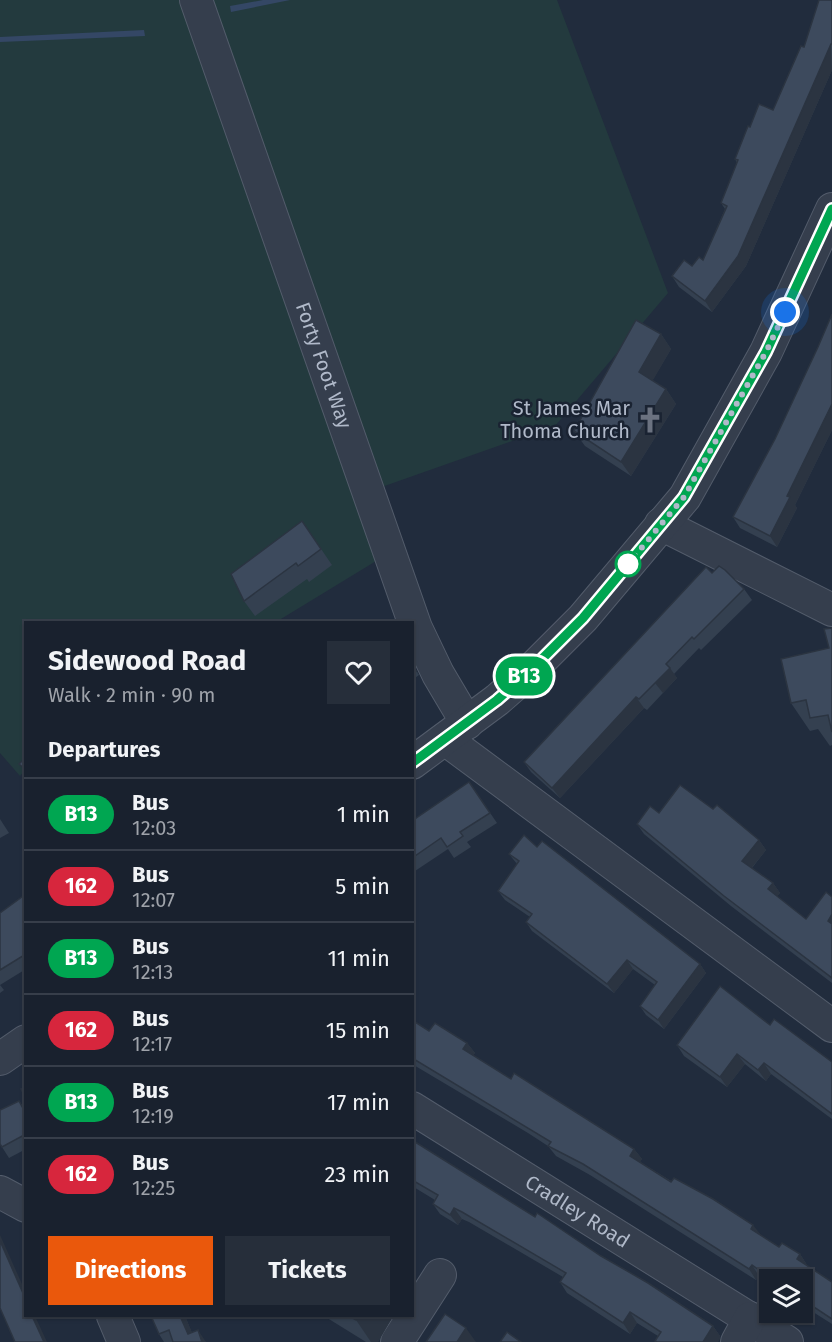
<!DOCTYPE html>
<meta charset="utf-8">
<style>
body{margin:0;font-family:"Fira Sans",sans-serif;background:#262e3a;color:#f1f3f6;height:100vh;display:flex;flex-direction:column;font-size:22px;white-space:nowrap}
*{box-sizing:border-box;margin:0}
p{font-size:20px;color:#9fa3aa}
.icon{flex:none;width:33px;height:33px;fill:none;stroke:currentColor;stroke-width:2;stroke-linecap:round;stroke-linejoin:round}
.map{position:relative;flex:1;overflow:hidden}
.details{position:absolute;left:24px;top:621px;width:390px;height:696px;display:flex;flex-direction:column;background:#19212e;border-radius:0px;box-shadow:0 2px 4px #0004,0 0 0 2px #373e4a}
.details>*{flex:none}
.badge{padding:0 12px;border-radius:20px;font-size:21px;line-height:39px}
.tools{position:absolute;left:759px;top:1269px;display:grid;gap:12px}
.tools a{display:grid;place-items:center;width:54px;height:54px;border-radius:0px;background:#19212e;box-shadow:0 2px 4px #0004,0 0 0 2px #373e4a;font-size:30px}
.you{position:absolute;width:30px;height:30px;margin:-15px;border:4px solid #fff;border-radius:50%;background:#1a73e8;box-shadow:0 0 0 9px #1a73e833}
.map>.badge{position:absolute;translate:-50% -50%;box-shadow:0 0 0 3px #fff}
h2{padding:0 24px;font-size:22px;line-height:54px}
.round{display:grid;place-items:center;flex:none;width:63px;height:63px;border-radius:0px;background:#262e3a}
.headline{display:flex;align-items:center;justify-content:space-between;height:102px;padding:0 24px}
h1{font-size:28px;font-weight:700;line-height:45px}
.action{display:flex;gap:12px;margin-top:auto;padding:12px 24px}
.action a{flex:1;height:69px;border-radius:0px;background:#ea580c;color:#fff;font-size:24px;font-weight:700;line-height:69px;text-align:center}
.action a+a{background:#262e3a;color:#f1f3f6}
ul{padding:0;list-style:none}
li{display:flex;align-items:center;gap:18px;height:72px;padding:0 24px;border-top:2px solid #373e4a}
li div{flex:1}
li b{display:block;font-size:22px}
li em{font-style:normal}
li .badge{min-width:66px;font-weight:700;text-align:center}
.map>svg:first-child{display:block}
.green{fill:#233a3e}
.water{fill:#344765}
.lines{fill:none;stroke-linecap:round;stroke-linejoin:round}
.minor-casing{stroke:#535c6b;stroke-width:34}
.minor{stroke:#353e4d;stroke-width:32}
.wall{fill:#344050}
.shaded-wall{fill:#2b3441}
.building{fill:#3d4a5d;stroke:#2b3441;stroke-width:1.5}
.line-casing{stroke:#fff;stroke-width:14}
.line{stroke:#00a651;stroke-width:9}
.walk{stroke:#b0b9c9;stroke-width:6;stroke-dasharray:0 10.8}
.stop-dot{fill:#fff;stroke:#00a651;stroke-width:3}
.labels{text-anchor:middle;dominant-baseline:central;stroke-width:5;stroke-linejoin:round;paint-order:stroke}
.street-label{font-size:20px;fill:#b0b9c9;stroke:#1a2332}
.poi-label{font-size:20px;fill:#b0b9c9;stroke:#1a2332;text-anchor:end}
</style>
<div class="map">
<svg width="832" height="1342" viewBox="0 0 832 1342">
<rect width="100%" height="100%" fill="#212c3d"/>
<polygon class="green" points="0,0 557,0 668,293 555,426 359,495 381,558 276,622 26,622 26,769 20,776 0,753"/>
<g class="water">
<polygon points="263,0 290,0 231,12 230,6"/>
<polygon points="144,30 145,36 0,42 0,37"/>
</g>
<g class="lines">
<g class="minor-casing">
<g id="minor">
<path id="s1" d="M196,0L416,628L438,674L467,723"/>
<polyline points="661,524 832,610"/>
<polyline points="445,739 832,1026"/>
<polyline points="412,763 497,700 529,672 583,618 685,497 766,352 832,209"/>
<polyline points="0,1059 26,1041"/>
<path id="s2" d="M412,1108L787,1342"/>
<polyline points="0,1192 26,1206"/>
<polyline points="113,1316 124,1342"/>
<polyline points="397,1342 440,1275"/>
<polyline points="737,1342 750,1318"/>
</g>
</g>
<use href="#minor" class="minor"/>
</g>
<g class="wall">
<polygon points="832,0 832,70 746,266 712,312 679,287 672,276 703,260 725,209 721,203 737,163 735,159 750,127 773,110 804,47"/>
<polygon points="832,314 832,430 795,505 797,508 777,547 740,528 733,517 775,439 818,347"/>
<polygon points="661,334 671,349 652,381 666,389 676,404 631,476 585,446 574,431"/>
<polygon points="302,521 332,565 309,582 307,579 255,616 244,601"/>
<polygon points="712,573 744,589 752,600 701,650 699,648 674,674 677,678 647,710 644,708 560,798 531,772 524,762"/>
<polygon points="832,628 832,745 830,746 818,729 810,731 791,703 829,648"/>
<polygon points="412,662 419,675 412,680"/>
<polygon points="469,782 497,823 467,842 471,847 454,858 448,849 412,873 412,821"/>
<polygon points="713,809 759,840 766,850 752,868 773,883 780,893 777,896 806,919 832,897 832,983 731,906 644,834 637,824 659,813"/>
<polygon points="0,819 9,833 0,838"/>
<polygon points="537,847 700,964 706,973 664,1029 646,1015 640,1006 655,985 633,969 614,993 532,931 526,922 530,917 505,900 498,891 517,864 509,854"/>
<polygon points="26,894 26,969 0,985 4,990 0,993 0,913"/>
<polygon points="412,1020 429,1031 467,1043 475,1053 473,1055 511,1079 634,1149 642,1159 640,1162 779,1247 800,1254 807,1265 807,1266 832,1282 832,1324 802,1305 802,1280 770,1280 770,1283 759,1276 756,1280 590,1175 556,1156 548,1146 528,1133 412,1064"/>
<polygon points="770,1025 832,1062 832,1119 771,1074 766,1081 745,1064 727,1087 684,1056 677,1045"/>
<polygon points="19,1101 26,1110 26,1149 9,1158 2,1147"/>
<polygon points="412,1140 535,1217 713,1326 720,1336 718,1342 656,1342 655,1341 658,1336 637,1323 630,1334 567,1293 560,1282 563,1277 469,1222 462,1219 458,1225 440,1214 433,1204 435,1200 412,1186"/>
<polygon points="185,1316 192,1333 206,1342 164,1342 159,1334"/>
<polygon points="324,1316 393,1316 378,1342 366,1342"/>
</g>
<g class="shaded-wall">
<polygon points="831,44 832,70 746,266 712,312 705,301"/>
<polygon points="661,334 671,349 649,387 639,372"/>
<polygon points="666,389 676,404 631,476 621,462"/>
<polygon points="832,404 832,430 795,505 797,508 777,547 770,536 787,496"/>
<polygon points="412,662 419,675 412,666"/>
<polygon points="670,668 677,678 663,693 655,683"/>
<polygon points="636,697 644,708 560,798 552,788"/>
<polygon points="759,840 766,850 749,871 742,861"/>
<polygon points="773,883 780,893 775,899 768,889"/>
<polygon points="832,914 832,927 828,921"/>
<polygon points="627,960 633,969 614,993 607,984"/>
<polygon points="700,964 706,973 664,1029 658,1020"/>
<polygon points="467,1043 475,1053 471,1060 463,1049"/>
<polygon points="737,1054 745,1064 727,1087 720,1077"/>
<polygon points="764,1063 771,1074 766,1081 758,1070"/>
<polygon points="634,1149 642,1159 637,1167 630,1156"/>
<polygon points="454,1208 462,1219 458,1225 450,1215"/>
<polygon points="753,1225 761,1235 751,1229"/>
<polygon points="0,1235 26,1293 26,1300 0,1241"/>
<polygon points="800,1254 807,1265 804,1270 797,1259"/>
<polygon points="752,1265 759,1276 756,1280 749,1269"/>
<polygon points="630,1312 637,1323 630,1334 623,1323"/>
<polygon points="32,1316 35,1316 47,1342 44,1342"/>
<polygon points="180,1316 185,1316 196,1342 188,1334"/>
<polygon points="358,1316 393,1316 378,1342 371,1342 356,1320"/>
<polygon points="713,1326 720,1336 720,1339 718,1342 703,1342"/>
<polygon points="466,1328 476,1342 457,1342"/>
<polygon points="198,1330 206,1342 202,1342"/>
</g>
<g class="building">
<polygon points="819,0 832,0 832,44 831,44 738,256 705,301 672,276 684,260 692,266 699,257 703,260 727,206 721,203 738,160 735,159 748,126 750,127 759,104 773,110 801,46 804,47"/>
<polygon points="832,314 832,404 787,496 790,497 770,536 733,517 775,439 818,347"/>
<polygon points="636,320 661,334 639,372 666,389 621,462 574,431"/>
<polygon points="302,521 321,549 298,566 296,563 244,601 231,574"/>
<polygon points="719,566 725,570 744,589 694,639 692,637 666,664 670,668 639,699 636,697 552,788 524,762 706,567 712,573"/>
<polygon points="832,628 832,732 828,715 810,718 806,700 791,703 781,659 829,648 824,629"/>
<polygon points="26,757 26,770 19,764"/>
<polygon points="469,782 490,813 460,832 463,836 447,847 441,838 412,858 412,821"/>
<polygon points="680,785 713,809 717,805 759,840 742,861 773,883 768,889 806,919 826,892 832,897 832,914 828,921 832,924 832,978 724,896 637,824 650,806 659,813"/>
<polygon points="524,835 537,847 542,841 700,964 658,1020 640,1006 657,982 627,960 607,984 526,922 532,914 498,891 519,861 509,854"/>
<polygon points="26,894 26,954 0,970 0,913"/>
<polygon points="720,986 770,1025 774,1019 832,1062 832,1114 764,1063 758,1070 737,1054 720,1077 677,1045"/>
<polygon points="412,1020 429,1031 435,1023 467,1043 463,1049 511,1079 514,1073 634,1149 630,1156 671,1182 674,1178 713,1199 753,1225 751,1229 779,1247 782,1243 800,1254 797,1259 832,1282 832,1319 802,1299 802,1280 773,1280 752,1265 749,1269 583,1164 548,1146 551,1142 412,1058"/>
<polygon points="26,1087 26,1099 21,1089"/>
<polygon points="19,1101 26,1114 26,1134 2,1147 0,1144 0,1110"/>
<polygon points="412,1140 535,1217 537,1213 601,1256 648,1283 713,1326 703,1342 657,1342 655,1341 661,1332 630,1312 623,1323 560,1282 566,1273 462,1212 454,1208 450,1215 433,1204 438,1195 412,1180"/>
<polygon points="0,1241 26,1300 26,1316 32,1316 44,1342 15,1342 0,1308"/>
<polygon points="445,1314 466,1328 457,1342 426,1342"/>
<polygon points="151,1316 180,1316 188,1334 198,1330 202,1342 173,1342 169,1330 159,1334"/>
<polygon points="349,1316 358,1316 356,1320"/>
<polygon points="507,1332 521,1342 500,1342"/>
</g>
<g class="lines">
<g class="line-casing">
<polyline id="line" points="412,763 497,700 529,672 583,618 684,497 766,352 832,209"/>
</g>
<use href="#line" class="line"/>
<polyline class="walk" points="628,564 684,497 766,352 785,312"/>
</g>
<defs>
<g id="church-bare" transform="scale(2.07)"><path d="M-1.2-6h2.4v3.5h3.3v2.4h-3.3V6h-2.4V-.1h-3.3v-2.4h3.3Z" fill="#6b7280" stroke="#1a2332" stroke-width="2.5" paint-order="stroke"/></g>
</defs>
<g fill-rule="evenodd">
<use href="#church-bare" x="650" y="420"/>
</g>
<circle class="stop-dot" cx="628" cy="564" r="12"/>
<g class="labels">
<g class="street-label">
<text stroke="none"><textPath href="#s1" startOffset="387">Forty Foot Way</textPath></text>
<text stroke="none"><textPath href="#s2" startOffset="195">Cradley Road</textPath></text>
</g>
<g class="poi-label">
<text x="630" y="408">St James Mar<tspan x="630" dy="23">Thoma Church</tspan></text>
</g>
</g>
</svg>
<div class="tools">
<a><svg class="icon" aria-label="layers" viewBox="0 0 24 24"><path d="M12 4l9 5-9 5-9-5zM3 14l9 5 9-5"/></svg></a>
</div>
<div class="you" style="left:785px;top:312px"></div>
<b class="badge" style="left:524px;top:676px;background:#00a651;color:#fff">B13</b>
<section class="details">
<div class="headline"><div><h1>Sidewood Road</h1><p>Walk · 2 min · 90 m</p></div><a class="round"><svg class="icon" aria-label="heart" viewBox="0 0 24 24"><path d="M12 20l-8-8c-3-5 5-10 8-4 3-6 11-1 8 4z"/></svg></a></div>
<h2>Departures</h2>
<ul>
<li><span class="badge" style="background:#00a651;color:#fff">B13</span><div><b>Bus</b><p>12:03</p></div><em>1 min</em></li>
<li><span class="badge" style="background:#d7263d;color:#fff">162</span><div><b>Bus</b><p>12:07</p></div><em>5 min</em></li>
<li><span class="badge" style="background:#00a651;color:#fff">B13</span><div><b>Bus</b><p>12:13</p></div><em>11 min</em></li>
<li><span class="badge" style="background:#d7263d;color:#fff">162</span><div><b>Bus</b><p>12:17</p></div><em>15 min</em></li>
<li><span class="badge" style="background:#00a651;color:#fff">B13</span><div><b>Bus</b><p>12:19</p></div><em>17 min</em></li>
<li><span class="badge" style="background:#d7263d;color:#fff">162</span><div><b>Bus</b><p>12:25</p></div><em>23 min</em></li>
</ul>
<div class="action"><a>Directions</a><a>Tickets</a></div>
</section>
</div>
